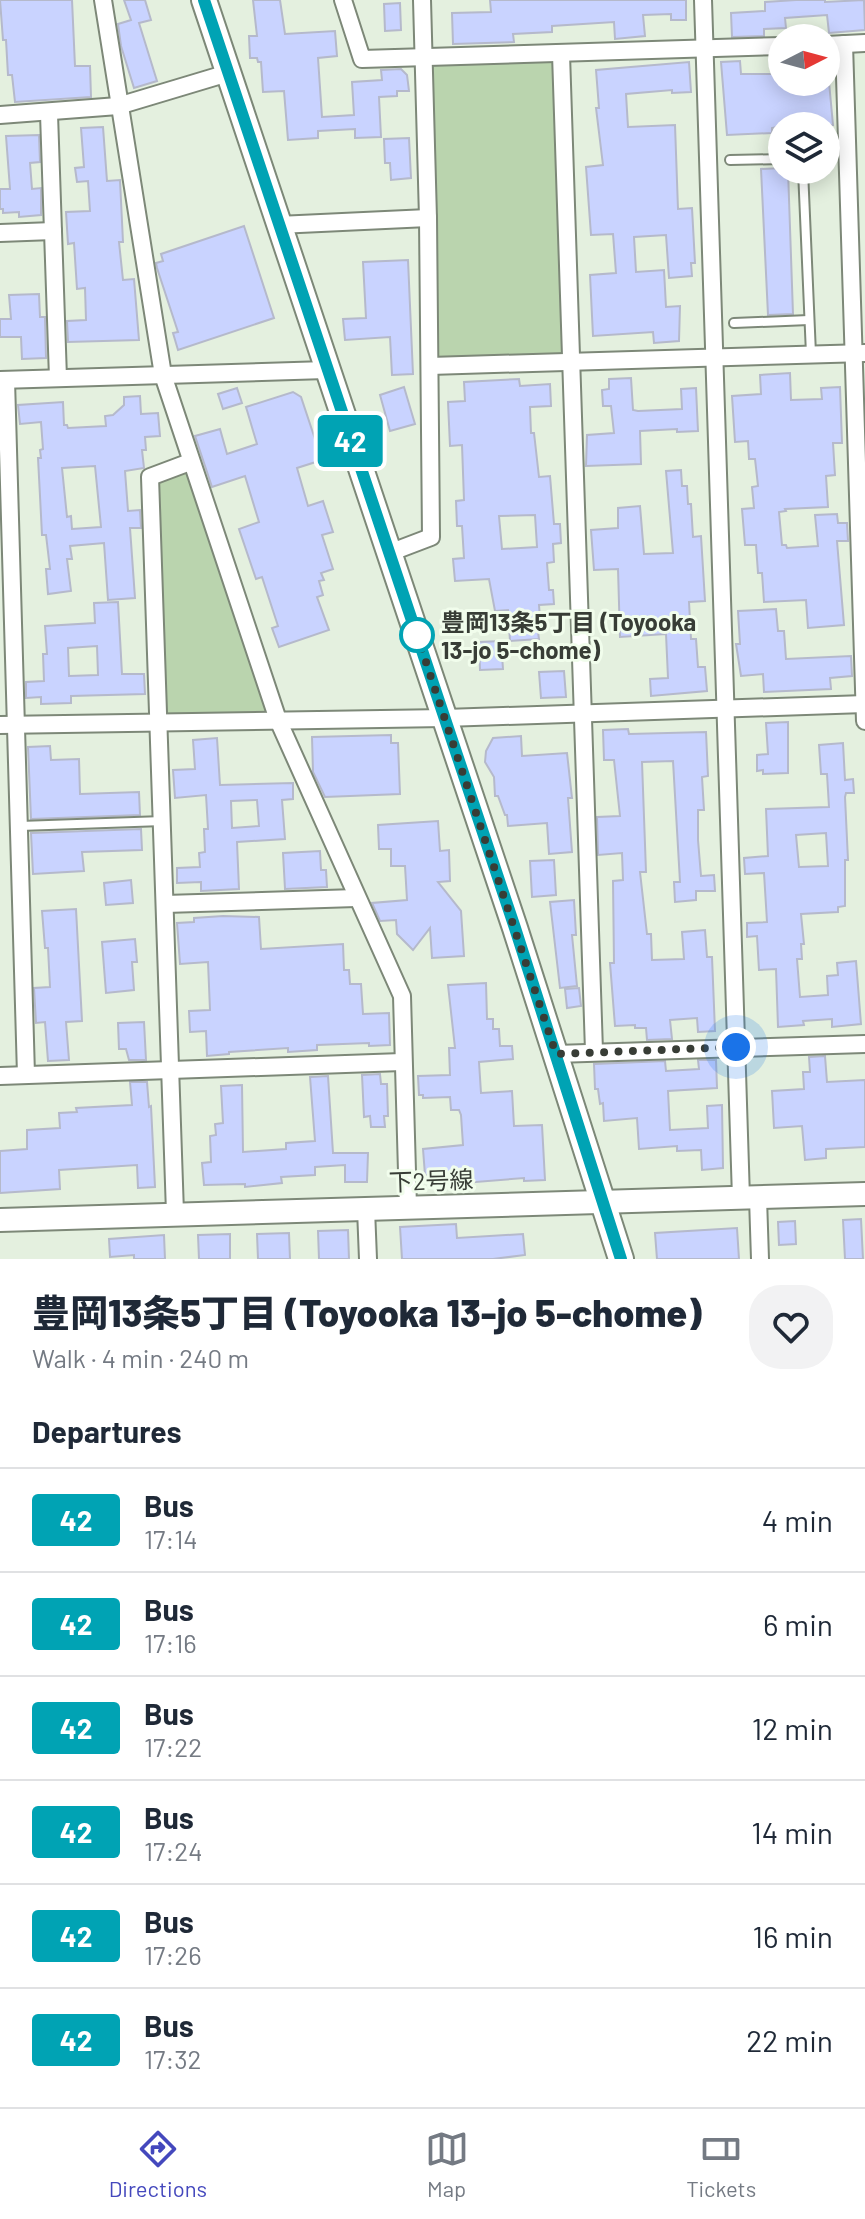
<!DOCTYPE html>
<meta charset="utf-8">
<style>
body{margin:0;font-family:Barlow,"Noto Sans JP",sans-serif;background:#f2f2f3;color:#1f2937;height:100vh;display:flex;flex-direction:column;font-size:30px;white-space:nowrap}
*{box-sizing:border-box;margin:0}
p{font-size:26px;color:#747a83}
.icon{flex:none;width:44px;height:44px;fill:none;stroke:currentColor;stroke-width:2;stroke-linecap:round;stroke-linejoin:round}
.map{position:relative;height:1259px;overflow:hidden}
.side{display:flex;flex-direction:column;background:#fff;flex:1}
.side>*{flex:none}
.badge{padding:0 16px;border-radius:6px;font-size:28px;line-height:52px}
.needle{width:52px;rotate:84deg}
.tools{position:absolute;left:768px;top:24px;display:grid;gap:16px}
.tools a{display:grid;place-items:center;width:72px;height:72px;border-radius:50%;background:#fff;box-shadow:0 4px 20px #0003;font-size:40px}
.you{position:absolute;width:40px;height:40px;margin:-20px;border:6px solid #fff;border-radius:50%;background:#1a73e8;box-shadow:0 0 0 12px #1a73e833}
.map>.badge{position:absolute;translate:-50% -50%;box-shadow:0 0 0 4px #fff}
h2{padding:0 32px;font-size:30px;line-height:72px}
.round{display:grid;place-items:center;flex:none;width:84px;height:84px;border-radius:32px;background:#f2f2f3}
.head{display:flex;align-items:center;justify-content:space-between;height:136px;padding:0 32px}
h1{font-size:38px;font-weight:800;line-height:60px}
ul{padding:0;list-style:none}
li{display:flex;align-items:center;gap:24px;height:104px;padding:0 32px;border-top:2px solid #e0e1e3}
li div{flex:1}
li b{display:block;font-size:30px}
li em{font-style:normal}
li .badge{min-width:88px;font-weight:700;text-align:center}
.menu{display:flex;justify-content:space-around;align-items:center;height:112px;border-top:2px solid #e0e1e3;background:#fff;font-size:22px;color:#747a83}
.menu a{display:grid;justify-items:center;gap:4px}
.menu .current{color:#4448bd}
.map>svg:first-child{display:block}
.green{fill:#bad4ae}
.building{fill:#c9d3ff;stroke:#b5b9cb;stroke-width:2;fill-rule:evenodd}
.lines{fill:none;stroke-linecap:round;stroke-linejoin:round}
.lane-casing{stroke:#7d8878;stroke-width:12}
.street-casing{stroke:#7d8878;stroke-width:20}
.secondary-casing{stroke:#7d8878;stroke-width:26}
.primary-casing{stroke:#7d8878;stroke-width:28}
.lane{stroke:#fff;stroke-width:8}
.street{stroke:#fff;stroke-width:16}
.secondary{stroke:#fff;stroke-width:22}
.primary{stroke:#fff;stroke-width:24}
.line-casing{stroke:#fff;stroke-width:18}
.line{stroke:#00a3b4;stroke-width:12}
.walk{stroke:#383d36;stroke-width:8;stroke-dasharray:0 14.4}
.stop-dot{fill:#fff;stroke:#00a3b4;stroke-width:4}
.labels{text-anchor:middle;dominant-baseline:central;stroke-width:6;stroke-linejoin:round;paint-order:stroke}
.stop-label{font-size:24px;font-weight:bold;fill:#383d36;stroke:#f1fdec;text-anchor:start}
.street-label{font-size:24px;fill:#383d36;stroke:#f1fdec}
</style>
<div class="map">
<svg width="865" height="1259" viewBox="0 0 865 1259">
<rect width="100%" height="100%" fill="#e4f0df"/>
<g class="green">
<polygon points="561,54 572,362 430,366 423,58"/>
<polygon points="190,462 278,720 160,722 150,477"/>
</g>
<g class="building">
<polygon points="0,0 72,0 75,66 90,66 91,97 15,102 12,75 8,75 6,40 3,40"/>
<polygon points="124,0 145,0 151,20 139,23 157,81 134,88 121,46 118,24 131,20"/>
<polygon points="253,0 280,0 285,34 335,31 337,56 318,58 322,117 354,115 352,82 382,80 381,70 401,69 407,75 409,91 397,91 397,96 379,97 381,137 355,138 355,129 318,131 318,138 288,140 284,91 263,92 261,62 258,62 257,58 250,58 249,36 257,36"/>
<polygon points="490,0 686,0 686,20 671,20 671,14 643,15 645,36 615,39 614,22 552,26 552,32 513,34 514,42 453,44 452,13 491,12"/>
<polygon points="796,0 825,0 825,2 864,0 865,30 829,33 827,15 785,18 786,28 764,29 764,36 732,37 731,13 765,11 765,2"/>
<polygon points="400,3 401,30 385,31 384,4"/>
<polygon points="740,61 741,74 782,74 782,82 829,82 833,125 782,126 772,128 772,133 727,135 721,62"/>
<polygon points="689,62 691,92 672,93 672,90 626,94 628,127 675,125 678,209 692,208 695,263 691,263 692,276 669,278 666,235 634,237 636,272 664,270 666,307 680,306 679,341 654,343 653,332 593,336 590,275 616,273 613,234 591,235 586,167 603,165 596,108 599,108 596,70"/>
<polygon points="103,127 107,181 120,180 123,242 119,242 123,280 134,279 139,340 68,342 67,321 86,320 85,288 77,289 74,243 68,244 66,212 90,211 88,181 77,182 75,168 84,167 81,128"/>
<polygon points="39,135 40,162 30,163 32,189 41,188 41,215 19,217 19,212 3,213 3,209 0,209 0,189 10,189 6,136"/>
<polygon points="409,138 411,178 391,180 390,163 385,163 384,139"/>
<polygon points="782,168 782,170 788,170 793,314 768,315 761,169"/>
<polygon points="244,226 274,318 178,350 173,333 178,332 157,268 156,263 163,261 161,254"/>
<polygon points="408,260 413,374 392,375 390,337 345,340 343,319 366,318 363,262"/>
<polygon points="39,294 40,317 45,317 46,358 22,359 21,337 0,337 0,319 11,319 9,295"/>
<polygon points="790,373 791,400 822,399 821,388 840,387 842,443 833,443 835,475 826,476 828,507 785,509 786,511 779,512 782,545 786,545 787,548 818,546 815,515 837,514 838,523 847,523 848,541 837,541 844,625 808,628 806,600 764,602 762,573 758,573 756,545 745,545 742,509 754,508 752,487 758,486 755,459 749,459 748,441 735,442 732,396 761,394 760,375"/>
<polygon points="631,378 633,410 638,411 682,409 681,389 696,388 698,431 677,432 677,429 640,431 641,464 586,466 587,435 614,433 611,406 603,406 602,390 609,389 609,379"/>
<path d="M519,379L520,386L550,384L551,406L530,407L531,433H534L539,477L550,476L554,524H560L561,543L553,544L554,562L547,563L549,590H553L554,604L539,605L541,632H538L539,639L510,641L508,610L495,611L489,579L455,581L453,559L464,558L462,526H457L456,501L464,500L462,445L450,446L448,402L465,401L464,382ZM535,515L537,547L502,549L499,516Z"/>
<polygon points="404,387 415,424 390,431 380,395"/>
<polygon points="237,388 242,403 223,409 218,394"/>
<polygon points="293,392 301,397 322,460 297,468 308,506 323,501 333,532 322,535 333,569 321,573 324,580 319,581 323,595 317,597 329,630 279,647 272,628 278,626 262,577 256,579 239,529 259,522 245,476 212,487 195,436 220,429 227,454 257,444 246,407"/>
<path d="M140,396L141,414L158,413L160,436L145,437L146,450H142L144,468L125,471L128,511L140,510L141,528H130L135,598L108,600L104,543L70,546L72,559H67L71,591L48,594L46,569H50L46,535H42L40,496L38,458H41L40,450L43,449L41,422L20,424L18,405L63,402L64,425H67L68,428L106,426L105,416L113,415L124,405V397ZM95,466L101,527L72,529L71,516L67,517L62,468Z"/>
<polygon points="681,470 682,486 687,486 688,504 691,504 693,537 701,536 705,601 689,602 691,639 696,639 698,667 705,667 707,691 651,696 650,679 668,678 666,634 620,637 618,569 594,570 591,530 618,528 618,508 640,506 644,554 673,553 666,471"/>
<path d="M118,602L122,674H144L145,694L71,696V703L41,704V697L26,698V682L44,681L43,654H47L45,626L95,623L94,603ZM97,646L98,675L69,676L68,648Z"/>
<polygon points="776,609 778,631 784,631 786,659 851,656 852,676 830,678 831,689 764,692 763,674 741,676 736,644 740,644 738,611"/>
<polygon points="501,641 503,669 480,670 479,642"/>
<polygon points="564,671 566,697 541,698 539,672"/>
<polygon points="788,722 788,773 763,774 763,770 757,771 757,755 768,754 766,723"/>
<polygon points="628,729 629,734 706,732 708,776 702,777 704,810 698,810 698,840 701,876 714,875 715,891 696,891 696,900 675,902 674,882 680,882 673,761 642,762 646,872 640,872 647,934 651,934 652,960 684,959 682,932 705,930 707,957 712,957 715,1031 698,1032 697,1018 670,1020 672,1039 647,1040 646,1028 635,1028 635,1025 615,1026 610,963 614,963 613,881 623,880 622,853 598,855 597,817 620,816 614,760 604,760 603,730"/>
<polygon points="391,735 391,743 398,743 400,794 325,797 313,772 312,737"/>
<polygon points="521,736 522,756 567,753 572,798 568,798 572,852 549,854 547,823 508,826 507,815 505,815 498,796 495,796 494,777 485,762 486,751 493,738"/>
<path d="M217,738L220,785L293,783V799L282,800L285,839L237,842L239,889L201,891V882L177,883V868L200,867L199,853L205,852L204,829H208L206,795L175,798L173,770L195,769L193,740ZM257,800L259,826L232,828L231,801Z"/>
<path d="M843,743L845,780L853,779L854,793H846L845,797L848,860H845V906L838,907V912L801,914L804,944H801L802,959H797L800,997L828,995L827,976L838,975L837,963L856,961L861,1024L832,1027V1019L803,1021L804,1025L778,1027L776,969L759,970L757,936L747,937V923L767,922L764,873L745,874L744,858L768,856L766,809L829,807L827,774H821L819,745ZM826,833L828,866L799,867L796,835Z"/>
<polygon points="50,746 51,760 79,759 80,794 139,792 140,815 31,819 28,747"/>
<polygon points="438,821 440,851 449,850 450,881 438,882 461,911 464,956 432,958 430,928 413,950 397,934 396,920 380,921 372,903 407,900 405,866 391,866 391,849 379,849 378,825"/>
<polygon points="141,829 142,850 82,852 84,871 33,874 31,833"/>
<polygon points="320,851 321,870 326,870 327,887 285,889 283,853"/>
<polygon points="554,860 556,895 532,897 530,861"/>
<polygon points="131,880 133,903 106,905 104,883"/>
<polygon points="574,900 576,935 572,935 577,986 560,988 550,902"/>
<polygon points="76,909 82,1021 66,1022 69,1060 48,1061 45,1022 36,1023 34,988 50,987 48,948 45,948 42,911"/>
<polygon points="223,916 259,917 261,949 343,944 344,970 349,970 350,984 361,984 363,1014 389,1013 390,1045 369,1046 369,1043 317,1045 317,1050 288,1052 288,1048 229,1052 229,1054 207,1056 206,1031 190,1032 189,1011 210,1010 208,962 180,964 177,923 194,922 194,918"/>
<polygon points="135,939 137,962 132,962 134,990 106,993 102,942"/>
<polygon points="486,983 487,1019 493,1019 493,1029 499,1029 500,1046 512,1046 513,1059 479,1062 481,1093 512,1091 514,1126 542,1125 545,1180 524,1181 524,1178 451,1184 451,1173 425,1175 423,1149 463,1145 461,1115 459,1110 451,1110 450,1097 423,1098 423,1095 419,1095 418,1076 450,1075 449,1048 455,1048 448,985"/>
<polygon points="579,988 581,1006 567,1008 565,989"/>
<polygon points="144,1022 146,1060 129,1060 126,1049 119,1049 118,1023"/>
<polygon points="825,1056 827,1082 865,1080 865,1147 826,1149 826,1158 805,1160 802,1126 774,1128 772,1091 804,1089 803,1072 810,1072 809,1057"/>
<polygon points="698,1060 716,1060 717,1088 668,1091 670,1130 708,1128 707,1106 722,1105 723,1168 702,1170 701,1150 677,1151 677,1146 639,1149 637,1118 604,1121 603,1103 600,1104 598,1089 595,1089 594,1064 665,1061 666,1071 699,1069"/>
<polygon points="380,1074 381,1084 387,1084 388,1116 384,1116 385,1127 371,1127 370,1116 364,1117 362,1075"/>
<polygon points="328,1076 333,1153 368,1153 367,1182 345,1182 345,1165 315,1167 315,1175 281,1177 282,1183 245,1187 245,1184 204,1185 202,1163 211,1162 210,1136 216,1135 215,1124 223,1123 221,1086 242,1085 243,1152 286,1149 286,1143 315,1141 310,1077"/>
<polygon points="130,1082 147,1082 149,1107 151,1106 155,1187 138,1188 137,1165 59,1170 60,1189 0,1193 0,1151 27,1149 27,1130 60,1128 59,1113 77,1112 76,1108 132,1105"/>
<polygon points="861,1219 863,1259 845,1259 843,1220"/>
<polygon points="795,1221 796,1244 779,1245 778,1222"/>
<polygon points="456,1224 457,1238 523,1234 525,1255 493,1259 402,1259 400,1227"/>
<polygon points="737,1228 739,1259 657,1259 655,1233"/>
<polygon points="348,1230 349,1259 319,1259 318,1231"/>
<polygon points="289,1233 290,1259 258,1259 257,1234"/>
<polygon points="230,1234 230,1259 199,1259 198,1235"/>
<polygon points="164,1235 165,1259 134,1259 134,1255 110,1257 109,1239"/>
</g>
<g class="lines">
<g class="lane-casing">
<g id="lane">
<polyline points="730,160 782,159"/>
<polyline points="803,170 811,354"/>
<polyline points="734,323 809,320"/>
<polyline points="20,826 163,821"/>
</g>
</g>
<g class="street-casing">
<g id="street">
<polyline points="103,0 163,375 278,720 402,996 408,1207"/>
<polyline points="343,0 362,59 782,46"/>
<polyline points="703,0 741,1198"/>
<polyline points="844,44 865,721"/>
<polyline points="826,45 865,43"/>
<polyline points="561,54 594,1051"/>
<polyline points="49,114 58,378"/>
<polyline points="0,115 118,106 228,73"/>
<polyline points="278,225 428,218"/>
<polyline points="0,233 53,231"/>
<polyline points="430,366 865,353"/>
<polyline points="0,380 326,370"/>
<polyline points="6,380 26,1075"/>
<polyline points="389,553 431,537 428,218 422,0"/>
<polyline points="0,725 445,718 865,704"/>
<polyline points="165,904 356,898"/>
<polyline points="556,1054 865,1044"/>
<polyline points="0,1076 402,1062"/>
<polyline points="758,1198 760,1259"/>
<polyline points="366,1209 368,1259"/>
<polyline points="175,1213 150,477 190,462"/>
</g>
</g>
<g class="secondary-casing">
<polyline id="secondary" points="0,1220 865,1194"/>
</g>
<g class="primary-casing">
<polyline id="primary" points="204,0 515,928 621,1259"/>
</g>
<use href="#lane" class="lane"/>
<use href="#street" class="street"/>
<use href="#secondary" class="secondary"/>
<use href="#primary" class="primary"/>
</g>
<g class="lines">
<g class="line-casing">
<polyline id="line" points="204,0 515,928 621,1259"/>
</g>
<use href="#line" class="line"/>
<polyline class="walk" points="417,635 556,1054 736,1047"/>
</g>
<circle class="stop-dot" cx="417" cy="635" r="16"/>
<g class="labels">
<g class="stop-label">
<text x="441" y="621">豊岡13条5丁目 (Toyooka<tspan x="441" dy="28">13-jo 5-chome)</tspan></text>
</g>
<g class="street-label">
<text transform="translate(431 1180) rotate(-2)">下2号線</text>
</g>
</g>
</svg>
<div class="tools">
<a><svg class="needle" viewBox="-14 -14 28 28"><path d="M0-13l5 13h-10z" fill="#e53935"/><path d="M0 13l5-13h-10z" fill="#747a83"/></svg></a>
<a><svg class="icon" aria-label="layers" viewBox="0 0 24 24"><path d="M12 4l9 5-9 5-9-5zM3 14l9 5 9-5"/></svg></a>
</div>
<div class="you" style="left:736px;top:1047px"></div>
<b class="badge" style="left:350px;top:441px;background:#00a3b4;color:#fff">42</b>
</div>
<section class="side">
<div class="head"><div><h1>豊岡13条5丁目 (Toyooka 13-jo 5-chome)</h1><p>Walk · 4 min · 240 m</p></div><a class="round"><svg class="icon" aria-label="heart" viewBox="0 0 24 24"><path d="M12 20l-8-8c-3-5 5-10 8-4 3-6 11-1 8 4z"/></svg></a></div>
<h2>Departures</h2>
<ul>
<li><span class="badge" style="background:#00a3b4;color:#fff">42</span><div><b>Bus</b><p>17:14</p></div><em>4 min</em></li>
<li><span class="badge" style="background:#00a3b4;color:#fff">42</span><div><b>Bus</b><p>17:16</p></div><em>6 min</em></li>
<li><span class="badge" style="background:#00a3b4;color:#fff">42</span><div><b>Bus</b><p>17:22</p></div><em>12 min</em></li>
<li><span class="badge" style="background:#00a3b4;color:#fff">42</span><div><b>Bus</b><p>17:24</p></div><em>14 min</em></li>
<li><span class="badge" style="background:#00a3b4;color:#fff">42</span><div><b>Bus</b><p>17:26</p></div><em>16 min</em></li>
<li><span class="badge" style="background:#00a3b4;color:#fff">42</span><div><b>Bus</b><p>17:32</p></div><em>22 min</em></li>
</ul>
</section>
<nav class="menu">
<a class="current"><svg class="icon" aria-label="directions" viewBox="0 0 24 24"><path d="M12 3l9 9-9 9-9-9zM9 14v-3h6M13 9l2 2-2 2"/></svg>Directions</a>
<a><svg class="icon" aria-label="map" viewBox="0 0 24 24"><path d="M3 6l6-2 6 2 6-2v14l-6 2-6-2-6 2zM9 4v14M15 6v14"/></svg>Map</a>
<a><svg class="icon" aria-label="tickets" viewBox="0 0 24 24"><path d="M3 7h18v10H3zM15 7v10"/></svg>Tickets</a>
</nav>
